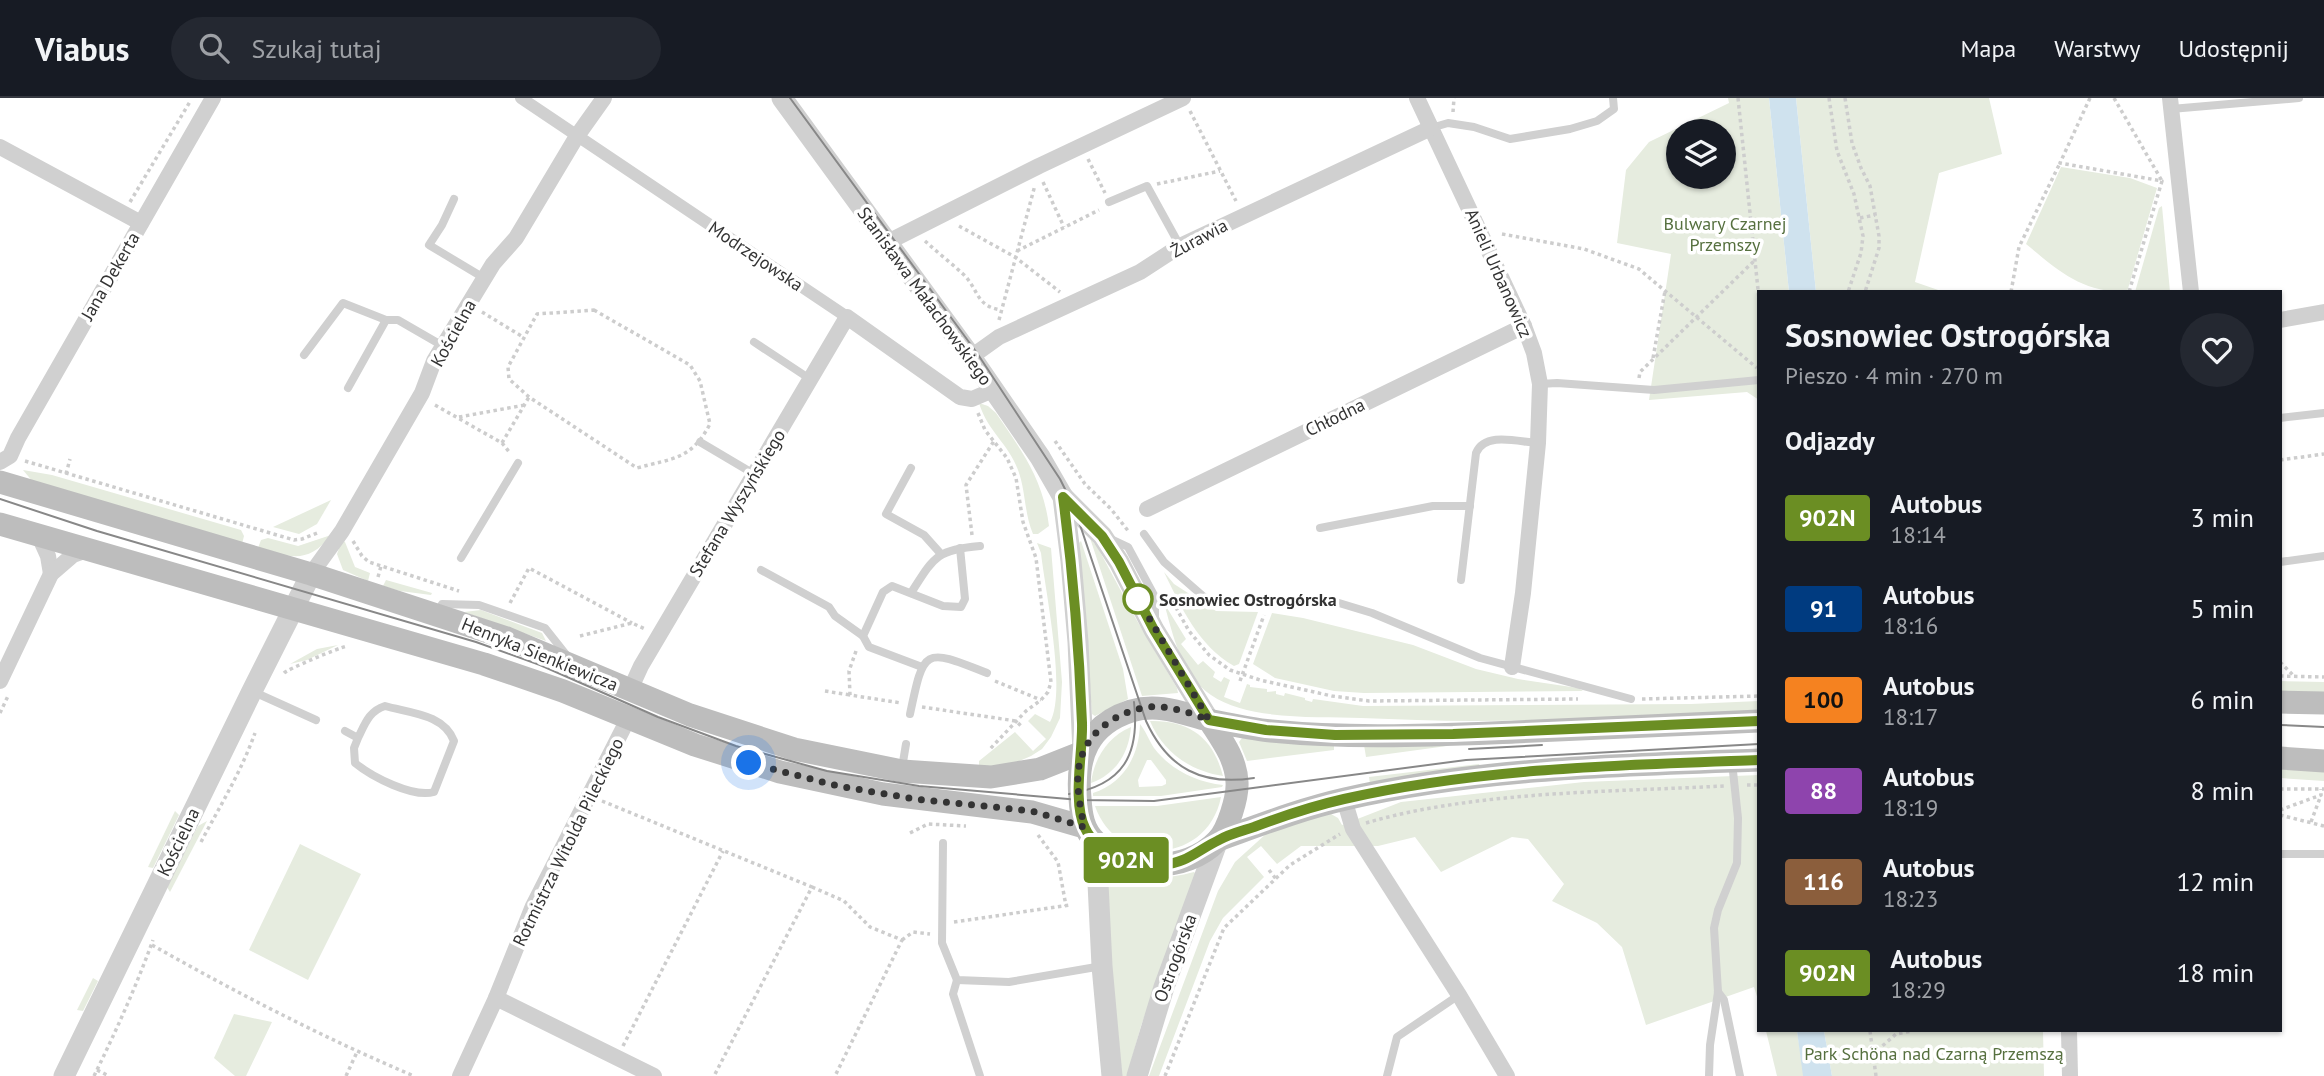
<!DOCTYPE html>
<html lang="pl">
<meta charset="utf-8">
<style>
body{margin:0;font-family:"PT Sans",sans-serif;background:#242831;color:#f1f3f6;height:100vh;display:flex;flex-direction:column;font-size:26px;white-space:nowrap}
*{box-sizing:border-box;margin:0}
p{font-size:23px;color:#9ea1a6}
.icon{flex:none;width:38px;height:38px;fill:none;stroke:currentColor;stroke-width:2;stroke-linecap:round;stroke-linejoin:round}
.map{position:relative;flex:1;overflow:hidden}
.drawer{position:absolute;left:1757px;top:192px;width:525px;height:742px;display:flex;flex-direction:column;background:#171b24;border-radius:0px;box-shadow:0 2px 5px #0004}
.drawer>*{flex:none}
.badge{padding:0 14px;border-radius:5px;font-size:24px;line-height:46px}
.controls{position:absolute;left:1666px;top:21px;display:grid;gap:14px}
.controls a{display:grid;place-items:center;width:70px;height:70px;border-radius:50%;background:#171b24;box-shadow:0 2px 5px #0004;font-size:35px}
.you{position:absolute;width:35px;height:35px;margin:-18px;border:5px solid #fff;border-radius:50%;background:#1a73e8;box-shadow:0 0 0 10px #1a73e833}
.map>.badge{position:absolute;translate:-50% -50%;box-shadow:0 0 0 4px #fff}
h2{padding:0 28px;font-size:26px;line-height:63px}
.round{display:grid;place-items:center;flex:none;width:74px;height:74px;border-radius:37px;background:#242831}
.headline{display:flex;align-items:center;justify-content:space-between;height:119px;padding:0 28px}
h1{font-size:33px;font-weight:600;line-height:52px}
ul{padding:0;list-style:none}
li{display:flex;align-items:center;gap:21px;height:91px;padding:0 28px}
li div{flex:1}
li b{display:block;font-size:26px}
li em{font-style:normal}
li .badge{min-width:77px;font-weight:700;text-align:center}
header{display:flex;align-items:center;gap:42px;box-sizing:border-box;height:98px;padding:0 35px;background:#171b24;border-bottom:2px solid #363941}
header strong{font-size:33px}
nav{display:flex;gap:38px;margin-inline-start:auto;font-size:24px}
.search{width:490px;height:63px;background:#242831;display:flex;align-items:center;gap:18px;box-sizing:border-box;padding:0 24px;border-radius:38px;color:#9ea1a6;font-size:26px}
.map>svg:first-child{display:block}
.green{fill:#e6ecdf;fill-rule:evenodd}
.water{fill:#cfe2ee}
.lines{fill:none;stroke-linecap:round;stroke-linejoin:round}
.path{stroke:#cdcdcd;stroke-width:3.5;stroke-dasharray:3.5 3.5;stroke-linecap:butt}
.service{stroke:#d0d0d0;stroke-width:8}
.pedestrian{stroke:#d0d0d0;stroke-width:12}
.minor{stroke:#d0d0d0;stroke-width:16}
.tertiary{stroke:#d0d0d0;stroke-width:21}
.secondary{stroke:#bdbdbd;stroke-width:23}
.tram{stroke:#888;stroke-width:2}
.line-casing{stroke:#fff;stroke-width:16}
.line{stroke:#6b8e23;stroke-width:10}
.walk{stroke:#333;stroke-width:7;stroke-dasharray:0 12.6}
.stop-dot{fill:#fff;stroke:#6b8e23;stroke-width:3.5}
.labels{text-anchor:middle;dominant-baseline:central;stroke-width:7;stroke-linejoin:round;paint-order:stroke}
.park-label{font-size:18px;fill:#56703f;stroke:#fff}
.street-label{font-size:18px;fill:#333;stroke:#fff}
.stop-label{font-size:18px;font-weight:bold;fill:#333;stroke:#fff;text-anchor:start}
</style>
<header>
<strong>Viabus</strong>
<div class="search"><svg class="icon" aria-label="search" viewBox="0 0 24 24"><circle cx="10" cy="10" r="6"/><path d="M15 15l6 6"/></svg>Szukaj tutaj</div>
<nav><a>Mapa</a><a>Warstwy</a><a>Udostępnij</a></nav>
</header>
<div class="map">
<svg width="2324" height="978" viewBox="0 0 2324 978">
<rect width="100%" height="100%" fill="#fff"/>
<g class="green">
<path d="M1728,0H1769L1789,194H1759V302L1747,294L1649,302L1671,156L1617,145L1626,72L1649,44L1729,5ZM1678,33H1724V79H1678Z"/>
<polygon points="1796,0 1989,0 2002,56 1939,75 1915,184 1944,194 1816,194"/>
<path d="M2061,69L2130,80L2157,90L2127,194C2081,194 2060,174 2026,146Z"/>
<polygon points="2162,108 2170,194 2135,194 2159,110"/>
<path d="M979,305L988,308L996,315C1022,353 1043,381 1049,428L1038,436H1033C1024,415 1026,393 1018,372C1008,345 988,334 979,305Z"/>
<polygon points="23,372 52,377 241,432 244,438 242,446 33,384"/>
<polygon points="331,402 317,426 299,436 273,429"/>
<path d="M331,437C308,467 290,459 258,450L261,442L268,440L298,448Z"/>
<polygon points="1090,440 1098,450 1136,521 1177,590 1178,595 1142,598"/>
<polygon points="342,442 345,444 355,469 370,475 368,483 343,472 337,456"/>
<polygon points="1081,443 1123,571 1128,601 1095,618 1092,616 1079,445"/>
<path d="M1037,445L1051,450L1062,584L1060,620L1051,639L1042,651L1031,658L1010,667L979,669V663L1015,634L1033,653L1046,641L1028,623L1035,616L1050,624C1067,594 1045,492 1041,455Z"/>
<path d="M1164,474L1174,486L1216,513L1258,514L1239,566L1234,568C1198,547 1182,511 1164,474Z"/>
<polygon points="386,482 432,495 431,497 400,493 383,488"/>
<path d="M1164,505L1186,541L1181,546L1198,567L1203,563L1215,574L1213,579L1221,584L1224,579L1230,582L1224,599L1240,605L1247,586L1250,587V589L1267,591V594L1276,593V596L1284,598L1285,595L1305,600V602L1312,604L1313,601L1363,608L1691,606L1759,603V612C1664,618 1568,623 1473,623C1436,623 1398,621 1361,620C1317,618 1248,623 1211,597C1181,577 1173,537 1164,505Z"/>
<polygon points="481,512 542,535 546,543 464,514"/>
<polygon points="1272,515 1303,520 1413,547 1476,571 1518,581 1578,590 1583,593 1364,595 1334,593 1275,580 1253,566"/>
<polygon points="338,547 307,562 290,566 317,551"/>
<polygon points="2280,583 2324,584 2324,596 2280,595"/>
<path d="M1150,623C1190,622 1213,640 1223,678C1190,673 1163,654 1150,623Z"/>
<path d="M1140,626C1145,632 1149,642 1154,650C1171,672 1196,684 1223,687L1222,689L1161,698H1093V695C1124,685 1139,658 1140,626ZM1147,662H1151L1166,682V686L1162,688L1139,689L1138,682Z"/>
<path d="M1131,629C1129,655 1116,676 1091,685C1094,661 1107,639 1131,629Z"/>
<polygon points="1242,640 1334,646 1334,652 1247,663 1239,644"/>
<polygon points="1447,646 1447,648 1366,659 1364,647"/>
<polygon points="1479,666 1480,668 1370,686 1369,679"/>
<polygon points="2280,670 2324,673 2324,683 2280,680"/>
<polygon points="1759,677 1759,905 1754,889 1646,927 1622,849 1597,825 1552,803 1564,786 1528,741 1512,739 1441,774 1415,739 1378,748 1301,748 1277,766 1261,748 1247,759 1264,779 1223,820 1210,843 1159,978 1149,978 1218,793 1235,764 1267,735 1321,717 1331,716 1338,720 1342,727 1401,704 1584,684"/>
<path d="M1221,699C1208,766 1117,772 1095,708H1157Z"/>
<polygon points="175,713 179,717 153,770 148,769"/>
<polygon points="207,723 170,794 167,789 198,728"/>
<polygon points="300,746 361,776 308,882 249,852"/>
<path d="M1107,767C1146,777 1152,785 1194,774L1196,776L1141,928L1127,978H1122L1103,773Z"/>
<polygon points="93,880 98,883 83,913 77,912"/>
<polygon points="234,916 272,924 246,978 235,978 214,960"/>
<polygon points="1766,933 1797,933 1804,978 1777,978"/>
<polygon points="1824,933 2043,933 2044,978 1832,978"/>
</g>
<g class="water">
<polygon points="1769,0 1796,0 1816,194 1789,194"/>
<polygon points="1797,933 1824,933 1832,978 1803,978"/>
</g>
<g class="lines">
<g class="path">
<polyline points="1738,0 1759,201"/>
<polyline points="1829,0 1837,53 1854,96 1863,138 1861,155 1848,194"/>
<polyline points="1845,0 1852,45 1861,70 1870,88 1879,138 1879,150 1865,194"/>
<polyline points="2090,0 2060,65 2162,83 2129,194"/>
<polyline points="2114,0 2162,83"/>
<polyline points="1190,13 1236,103"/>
<polyline points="1453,14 1454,0"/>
<polyline points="1088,61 1105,95"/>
<polyline points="1043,84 1064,129"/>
<polyline points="1157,86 1220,73"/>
<polyline points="130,104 191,2"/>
<polyline points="1860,120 1875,117"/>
<polyline points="959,128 1015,159 1060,194"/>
<polyline points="1502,136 1584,151 1639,171 1757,270"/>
<path d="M925,143C937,154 951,165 963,176C979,191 975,208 1001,212"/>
<polyline points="1017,153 1099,112"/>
<polyline points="2011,194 2019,149 2060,65"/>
<path d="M594,212L690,267L700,283L710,326C691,362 673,360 637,370L529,299L509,281L508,269L537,216Z"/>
<polyline points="482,214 523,239"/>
<polyline points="999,222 1035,87"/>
<polyline points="1653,260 1665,193"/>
<polyline points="1639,280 1640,274 1755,162"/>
<polyline points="435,307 502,345 510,355"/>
<polyline points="978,315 985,332 1007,360 1016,380 1023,424 1036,460 1051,584 1048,594 1041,602 1026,613 989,652"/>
<polyline points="459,319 525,307"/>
<polyline points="1055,343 1085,386 1111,411 1129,434"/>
<polyline points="502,345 529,299"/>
<polyline points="2280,362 2324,356"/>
<polyline points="25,363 294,442 302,441 320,434"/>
<polyline points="66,376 70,361"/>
<polyline points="972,437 966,387 994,343"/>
<polyline points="353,443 362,458 369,464 459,493"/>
<polyline points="378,479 381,468"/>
<polyline points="1169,497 1189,533 1209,557 1230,572 1260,582 1332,598 1369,603 1578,601"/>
<polyline points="510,505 529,470 632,525"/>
<polyline points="580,538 632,525 645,531"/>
<polyline points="856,553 849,573 850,597 901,605"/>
<polyline points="2280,564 2293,577"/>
<path d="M284,575C288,571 338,550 347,548"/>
<polyline points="2280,578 2324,579"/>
<polyline points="995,583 1041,602"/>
<polyline points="1240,583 1264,517"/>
<polyline points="825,593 850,597"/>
<polyline points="1642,601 1759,598"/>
<polyline points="922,609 1016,623 1022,629"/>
<polyline points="0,615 8,598"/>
<polyline points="1747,687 1759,687"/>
<polyline points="2280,691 2324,691"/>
<polyline points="602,703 812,789 714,978"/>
<polyline points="2280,712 2321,697 2321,691"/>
<polyline points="2280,717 2324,728"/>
<polyline points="2311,724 2321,697"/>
<path d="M1366,725C1475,693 1610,694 1724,688"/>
<polyline points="910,735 928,726 966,728"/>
<polyline points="1038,737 1058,764 1066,808"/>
<path d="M201,744C220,708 241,674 255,635"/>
<polyline points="1269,772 1276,781"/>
<polyline points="812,789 844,803 870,829 902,842 835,978"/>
<polyline points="954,824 1070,807"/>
<polyline points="902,842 913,834 930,836"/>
<path d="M152,847C237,895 324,940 414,978"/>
<polyline points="1870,933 1876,978"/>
<polyline points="623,948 723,753"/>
<polyline points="1872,957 1896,936 1912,933"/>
<polyline points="97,972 109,978"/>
<path d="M94,978C116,933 136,889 153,842"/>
<polyline points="346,978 357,954"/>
<polyline points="1165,978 1224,830 1290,767 1340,736"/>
</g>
<g class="service">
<polyline points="2171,11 2299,0"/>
<polyline points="1431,30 1448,25 1474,29 1510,41 1570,31 1597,23 1614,11 1613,0"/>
<polyline points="454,101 442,127 429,147 484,180"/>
<polyline points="1109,104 1147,88 1180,148"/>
<polyline points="754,244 810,281"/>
<polyline points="304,257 343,205 386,222"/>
<polyline points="1540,286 1557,285 1654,292 1759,282"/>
<polyline points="348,290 386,222 398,222 443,248"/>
<polyline points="2280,320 2324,315"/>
<polyline points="700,344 754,376"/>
<polyline points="911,370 886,416 924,437 941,456"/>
<polyline points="1320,430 1433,408 1470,408"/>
<polyline points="1144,436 1164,464 1204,499 1216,503 1268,505 1316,503 1339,505 1372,515 1480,560 1631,601"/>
<polyline points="1111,441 1128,449 1155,499 1155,518"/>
<polyline points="461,460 518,365"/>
<polyline points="2280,464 2324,458"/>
<polyline points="761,472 829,509 835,518 863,538"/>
<path d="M1461,482L1476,355C1485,333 1519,344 1538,345"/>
<path d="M911,495C934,459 936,452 980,448"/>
<polyline points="437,516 442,506 479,507 545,530 568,559"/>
<polyline points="922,569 869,549 863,538 883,494 892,488 943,508 961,509 965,501 960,450"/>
<polyline points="254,594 316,622"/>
<path d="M910,616C924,549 924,550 987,575"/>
<path d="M345,633L358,640L354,650L355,665C372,679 413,700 434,694L454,643C444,616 410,615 385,608C369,613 365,626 358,640"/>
<polyline points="902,670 906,646"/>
<polyline points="943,745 942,845 957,882 1009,884 1102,868"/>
<polyline points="2280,756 2324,756"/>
<polyline points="957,882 953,896 980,978"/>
<polyline points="1718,894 1724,902 1740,978"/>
<polyline points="1387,978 1397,939 1459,897"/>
<polyline points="1709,978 1710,947 1718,894 1714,830 1718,812 1737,765 1738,720 1732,664"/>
</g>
<polyline class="pedestrian" points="521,0 847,219"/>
<g class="minor">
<polyline points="1417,0 1524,228 1534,255 1540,286 1538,345 1523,495 1512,569"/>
<polyline points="2170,0 2191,194"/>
<polyline points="0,49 141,125"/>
<polyline points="886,145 1039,68 1183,0"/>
<polyline points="2280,222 2324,214"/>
<polyline points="971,259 999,239 1140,174 1180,148 1431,30"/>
<polyline points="0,364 10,358 18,340 213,0"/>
<polyline points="1147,411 1524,228"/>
<polyline points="39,438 48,458 51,476"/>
<polyline points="311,476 342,433 422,295 434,263 493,166 516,140 577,38 604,0"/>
<polyline points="0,583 51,476 73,457 87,452"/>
<polyline points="630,592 641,568 847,219 960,299 972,301 993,292"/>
<polyline points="1344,701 1353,731 1459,897 1507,978"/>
<polyline points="496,900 654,978"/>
<polyline points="2069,933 2070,978"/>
<polyline points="460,978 496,900 533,808 628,621"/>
</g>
<g class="tertiary">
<polyline points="782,0 971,259 1040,359 1063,399 1071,463 1078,544 1083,654"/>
<polyline points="1063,399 1102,438 1119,464 1154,532 1209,622"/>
<polyline points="1096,744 1102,868 1112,978"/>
<polyline points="64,978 252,593 311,476"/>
<polyline points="1137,978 1164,889 1218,742"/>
</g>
<g class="secondary">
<polyline points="0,384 311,476 507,540 690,617 794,651 902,673 991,679 1040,671 1083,654"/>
<polyline points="0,426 484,566 563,593 695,647 780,674 883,696 1032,714 1084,729"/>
<polyline points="2280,604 2324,605"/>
<path d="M1209,622C1221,641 1236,660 1237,684C1238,699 1228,732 1217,743C1186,775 1127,774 1096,744C1083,732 1081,717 1080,700C1076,659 1088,627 1131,613C1159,605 1181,615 1208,622C1228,626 1251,631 1271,633C1352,641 1434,637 1515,634C1596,630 1677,626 1759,623"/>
<polyline points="2280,660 2324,663"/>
<path d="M1218,742C1260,727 1301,711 1345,701C1480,670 1620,667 1759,662"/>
</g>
<g class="tram">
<path d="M790,0L977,255L1060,381L1074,409L1146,623C1168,671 1202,688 1254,680"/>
<polyline points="0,401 97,433 476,544 540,567 658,619 736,648 827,673 919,688 1080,702 1154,703 1466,662 1759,646"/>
<polyline points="2280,627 2324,629"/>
<polyline points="1469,651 1542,647"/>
<path d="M1069,696C1123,687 1140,657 1134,604"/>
</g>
</g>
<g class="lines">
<g class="line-casing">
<path id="line" d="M1759,623L1453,636L1335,637L1266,632L1209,622L1154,532L1119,464L1102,438L1063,399C1073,474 1079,549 1082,625C1083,655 1072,703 1085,730C1097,756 1135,768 1162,767C1187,765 1198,752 1219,742C1229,736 1242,733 1254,729C1283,718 1313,708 1344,701C1480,670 1620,667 1759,662"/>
</g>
<use href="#line" class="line"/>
<path class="walk" d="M749,665L838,688L915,701L1032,713L1084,729C1080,706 1073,677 1083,655C1094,626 1132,606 1162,609C1178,611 1194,616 1209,622L1138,501"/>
</g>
<circle class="stop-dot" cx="1138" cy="501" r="14"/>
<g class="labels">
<g class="park-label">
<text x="1725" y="125">Bulwary Czarnej<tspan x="1725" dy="21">Przemszy</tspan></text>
<text x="1934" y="955">Park Schöna nad Czarną Przemszą</text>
</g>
<g class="street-label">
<text transform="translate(1199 140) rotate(-28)">Żurawia</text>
<text transform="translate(756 158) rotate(34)">Modrzejowska</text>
<text transform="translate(1499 175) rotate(66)">Anieli Urbanowicz</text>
<text transform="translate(110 178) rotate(-60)">Jana Dekerta</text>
<text transform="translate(925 198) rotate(54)">Stanisława Małachowskiego</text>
<text transform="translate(453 235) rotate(-61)">Kościelna</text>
<text transform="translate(1335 319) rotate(-26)">Chłodna</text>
<text transform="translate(737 405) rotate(-59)">Stefana Wyszyńskiego</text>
<text transform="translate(540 556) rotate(22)">Henryka Sienkiewicza</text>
<text transform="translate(178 744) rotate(-64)">Kościelna</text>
<text transform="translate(568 744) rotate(-64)">Rotmistrza Witolda Pileckiego</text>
<text transform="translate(1175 860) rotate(-70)">Ostrogórska</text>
</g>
<g class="stop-label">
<text x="1159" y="501">Sosnowiec Ostrogórska</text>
</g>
</g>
</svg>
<div class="controls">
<a><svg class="icon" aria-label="layers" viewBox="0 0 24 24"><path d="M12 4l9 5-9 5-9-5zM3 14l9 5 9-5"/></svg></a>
</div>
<div class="you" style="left:749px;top:665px"></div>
<b class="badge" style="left:1126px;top:762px;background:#6b8e23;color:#fff">902N</b>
<section class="drawer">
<div class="headline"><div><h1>Sosnowiec Ostrogórska</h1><p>Pieszo · 4 min · 270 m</p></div><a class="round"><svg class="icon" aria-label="heart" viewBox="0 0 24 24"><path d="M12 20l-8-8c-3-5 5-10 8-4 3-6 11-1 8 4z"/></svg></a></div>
<h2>Odjazdy</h2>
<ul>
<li><span class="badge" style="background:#6b8e23;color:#fff">902N</span><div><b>Autobus</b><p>18:14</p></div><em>3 min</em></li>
<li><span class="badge" style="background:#003b80;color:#fff">91</span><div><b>Autobus</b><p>18:16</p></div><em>5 min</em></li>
<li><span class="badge" style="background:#f58220;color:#111">100</span><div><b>Autobus</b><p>18:17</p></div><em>6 min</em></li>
<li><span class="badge" style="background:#8e44ad;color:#fff">88</span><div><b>Autobus</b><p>18:19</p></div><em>8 min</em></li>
<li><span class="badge" style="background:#8b5e3c;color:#fff">116</span><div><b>Autobus</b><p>18:23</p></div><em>12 min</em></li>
<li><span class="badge" style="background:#6b8e23;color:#fff">902N</span><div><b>Autobus</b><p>18:29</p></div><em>18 min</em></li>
</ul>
</section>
</div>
